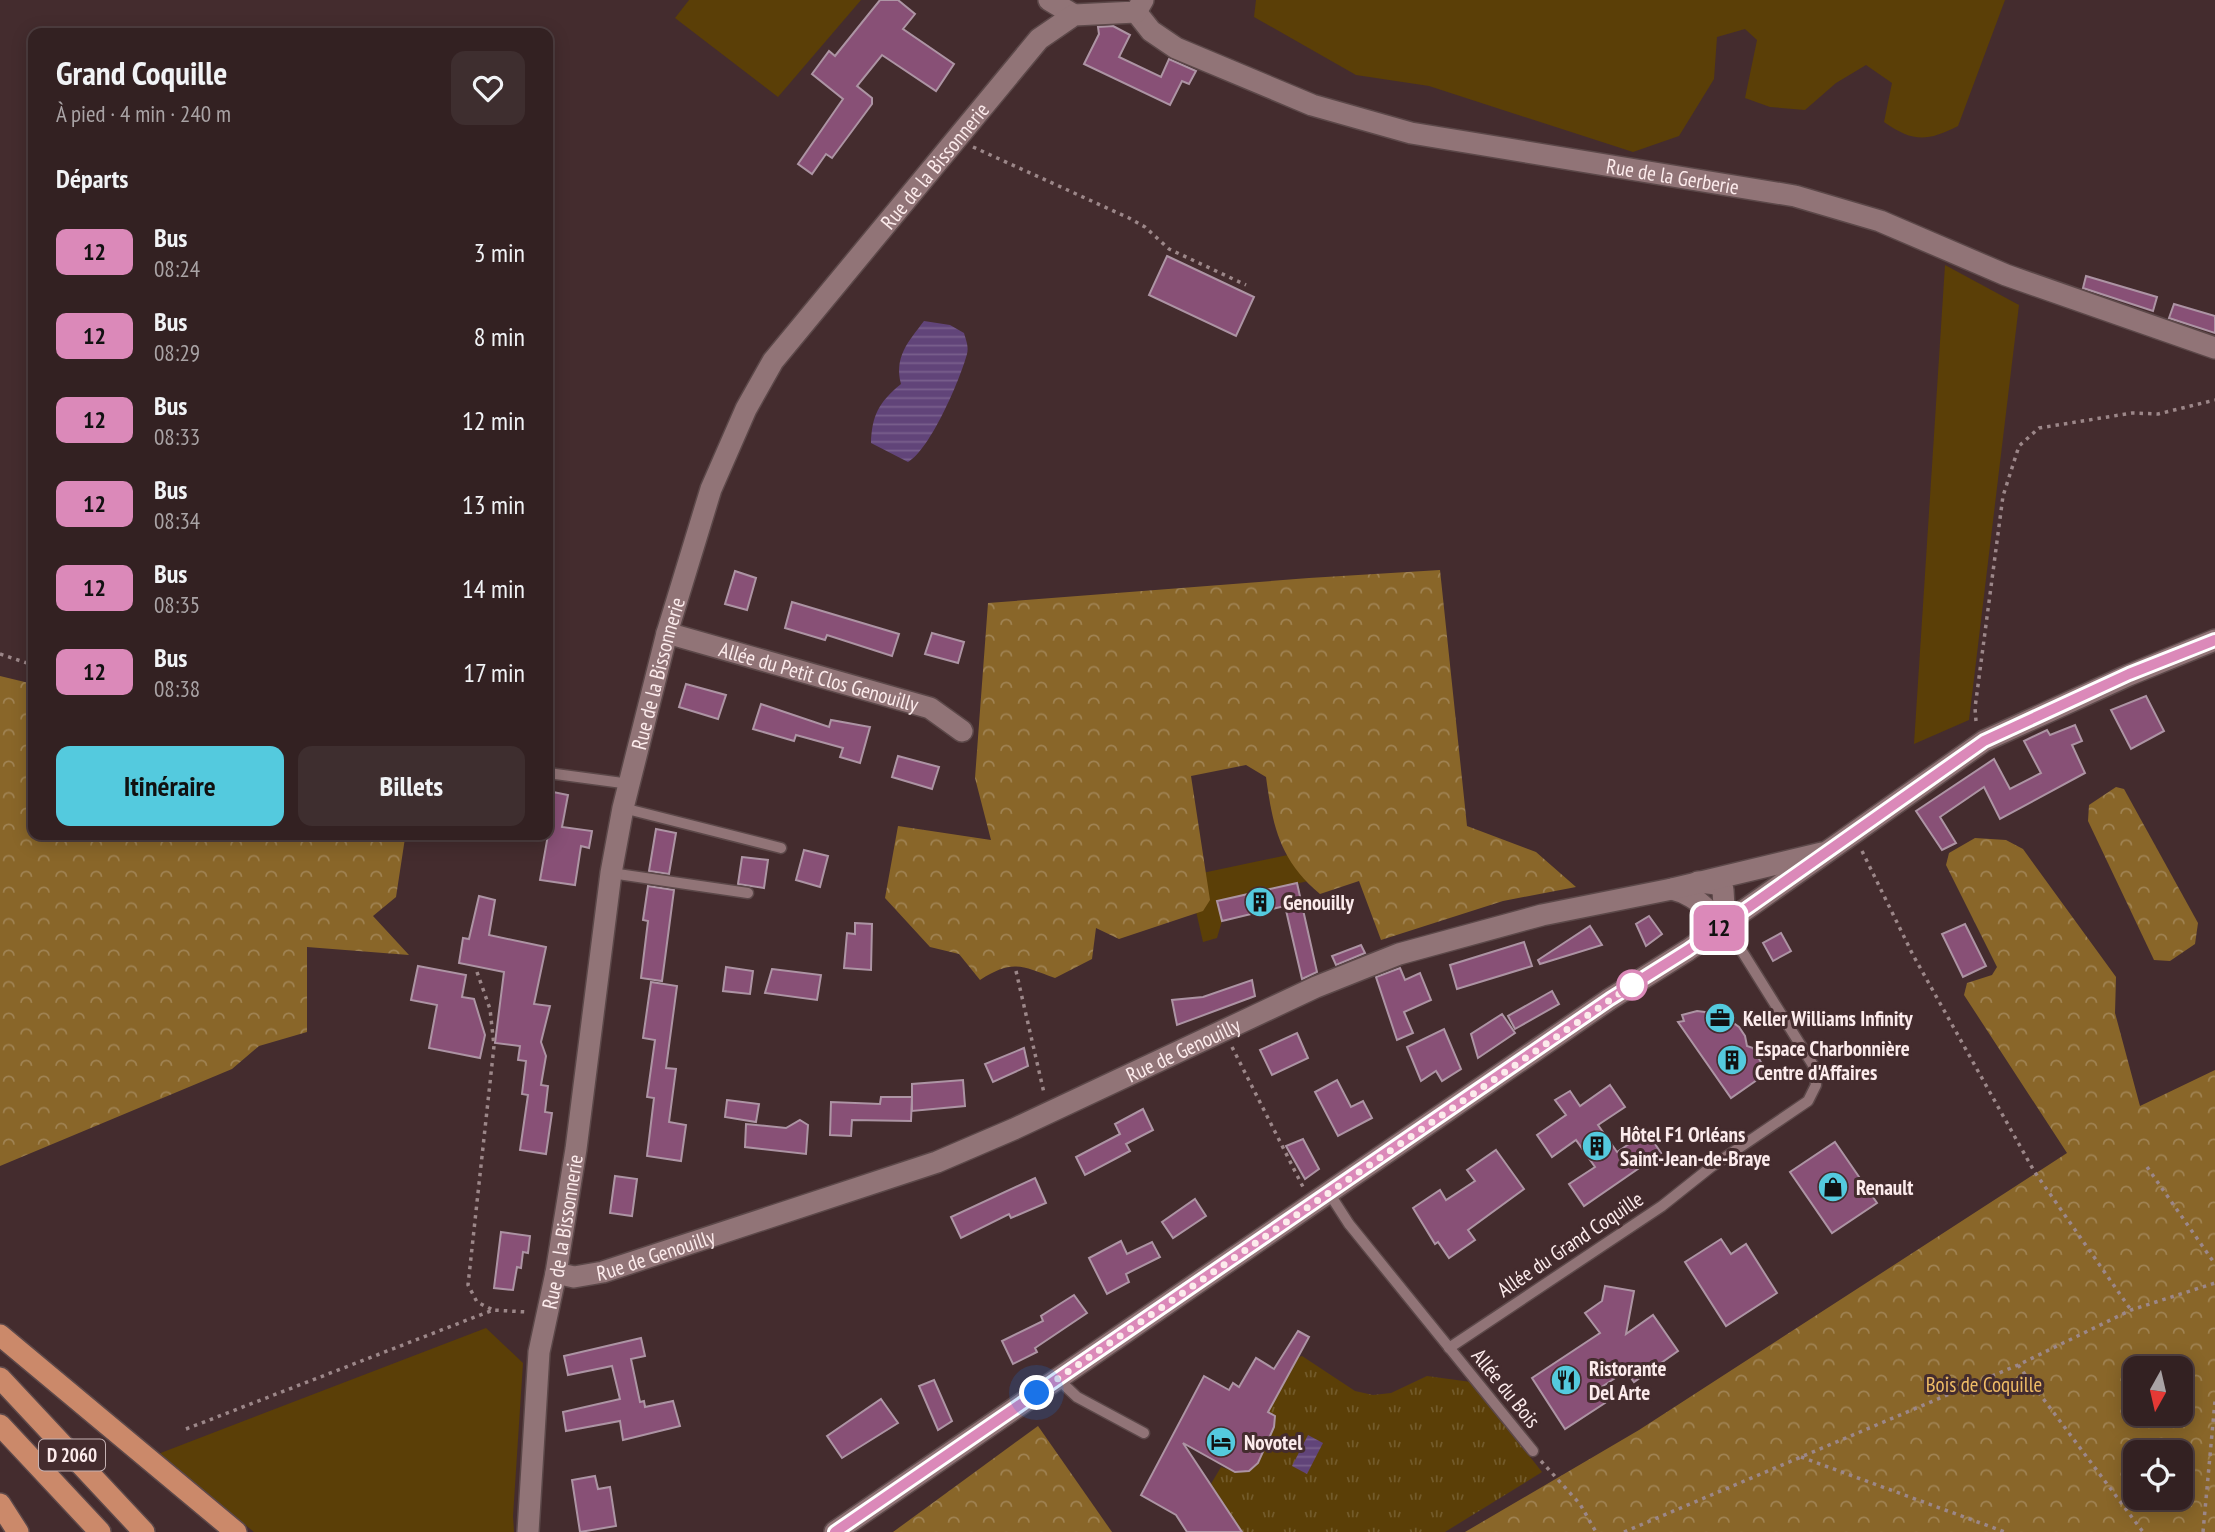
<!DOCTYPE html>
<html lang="fr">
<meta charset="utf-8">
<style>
body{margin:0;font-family:"PT Sans Narrow",sans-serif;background:#3e2e2f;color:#f1f3f6;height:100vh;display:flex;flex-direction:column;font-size:26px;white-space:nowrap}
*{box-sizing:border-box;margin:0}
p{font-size:23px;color:#a9a3a5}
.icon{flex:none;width:38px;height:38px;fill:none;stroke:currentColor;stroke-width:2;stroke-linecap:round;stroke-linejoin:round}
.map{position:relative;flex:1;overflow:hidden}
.panel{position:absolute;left:28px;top:28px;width:525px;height:812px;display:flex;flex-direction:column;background:#332122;border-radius:14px;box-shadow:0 4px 18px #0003,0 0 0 2px #4e3e40}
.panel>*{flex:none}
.badge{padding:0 14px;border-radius:10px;font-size:24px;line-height:46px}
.needle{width:46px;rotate:188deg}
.controls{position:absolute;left:2123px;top:1356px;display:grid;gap:14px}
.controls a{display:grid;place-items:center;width:70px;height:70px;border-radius:14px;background:#332122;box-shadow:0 4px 18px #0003,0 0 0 2px #4e3e40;font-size:35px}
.you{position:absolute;width:35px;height:35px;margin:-18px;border:5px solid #fff;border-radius:50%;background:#1a73e8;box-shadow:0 0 0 10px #1a73e833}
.map>.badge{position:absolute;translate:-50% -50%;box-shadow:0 0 0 4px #fff}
h2{padding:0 28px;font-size:26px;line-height:63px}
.round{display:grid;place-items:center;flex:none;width:74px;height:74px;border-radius:14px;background:#3e2e2f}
.headline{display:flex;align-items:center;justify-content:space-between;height:119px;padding:0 28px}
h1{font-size:33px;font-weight:600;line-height:52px}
.button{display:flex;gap:14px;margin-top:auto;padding:14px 28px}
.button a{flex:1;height:80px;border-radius:14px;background:#54cade;color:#111;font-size:28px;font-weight:600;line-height:80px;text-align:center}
.button a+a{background:#3e2e2f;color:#f1f3f6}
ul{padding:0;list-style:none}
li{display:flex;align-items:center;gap:21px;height:84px;padding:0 28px}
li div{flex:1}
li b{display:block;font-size:26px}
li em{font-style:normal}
li .badge{min-width:77px;font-weight:700;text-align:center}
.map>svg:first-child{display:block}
.green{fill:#5b3f07}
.forest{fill:url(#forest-crowns);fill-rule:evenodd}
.park{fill:url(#park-tufts)}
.water{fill:url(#water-rules)}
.building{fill:#885076;stroke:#ad94a4;stroke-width:2}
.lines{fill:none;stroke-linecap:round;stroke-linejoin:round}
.lane-casing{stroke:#5c4849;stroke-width:13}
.street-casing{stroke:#5c4849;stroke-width:24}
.secondary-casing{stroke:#5c4849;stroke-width:24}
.highway-casing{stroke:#5c4849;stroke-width:24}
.path{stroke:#9c8789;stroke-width:3.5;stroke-dasharray:3.5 5;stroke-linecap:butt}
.lane{stroke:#917477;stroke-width:10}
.street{stroke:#917477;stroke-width:21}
.secondary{stroke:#917477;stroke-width:21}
.highway{stroke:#cb896a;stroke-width:21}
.line-casing{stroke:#fff;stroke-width:16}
.line{stroke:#db89b9;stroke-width:10}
.walk{stroke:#fcebec;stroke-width:7;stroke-dasharray:0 12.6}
.stop-dot{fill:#fff;stroke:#db89b9;stroke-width:3.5}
.labels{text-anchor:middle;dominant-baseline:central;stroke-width:6;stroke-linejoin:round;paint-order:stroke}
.shield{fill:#442c2e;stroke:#c5b2b3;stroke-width:2}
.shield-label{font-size:19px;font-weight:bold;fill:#fcebec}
.street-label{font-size:21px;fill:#fcebec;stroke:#442c2e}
.poi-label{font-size:21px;font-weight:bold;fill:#fcebec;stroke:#442c2e;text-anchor:start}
.park-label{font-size:21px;fill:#f0bc66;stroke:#442c2e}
</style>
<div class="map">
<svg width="2215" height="1532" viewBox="0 0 2215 1532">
<defs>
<pattern id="forest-crowns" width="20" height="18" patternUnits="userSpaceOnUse" patternTransform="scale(1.75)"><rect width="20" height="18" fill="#896629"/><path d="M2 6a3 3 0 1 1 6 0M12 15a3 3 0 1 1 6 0" fill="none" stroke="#a08353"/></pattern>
<pattern id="park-tufts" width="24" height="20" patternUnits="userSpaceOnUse" patternTransform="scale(1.75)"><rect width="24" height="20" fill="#5b3f07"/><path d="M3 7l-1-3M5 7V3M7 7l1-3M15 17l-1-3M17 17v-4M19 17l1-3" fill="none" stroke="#735b2b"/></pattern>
<pattern id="water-rules" width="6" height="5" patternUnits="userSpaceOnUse" patternTransform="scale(1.75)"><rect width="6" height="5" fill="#614479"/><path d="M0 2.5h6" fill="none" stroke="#795f8c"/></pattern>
</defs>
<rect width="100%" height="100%" fill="#442c2e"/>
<g class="green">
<polygon points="689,0 861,0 778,97 675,18"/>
<path d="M1256,0H2005L1958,126C1926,142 1913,142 1884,122L1892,83L1866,65L1836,83L1805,110L1770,107L1745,98L1757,40L1745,29L1717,37L1714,79L1679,136L1633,152L1429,86L1356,75L1254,17Z"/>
<polygon points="1945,265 2019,305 1969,720 1914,744"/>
<polygon points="1325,847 1331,876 1218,901 1222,921 1217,938 1203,942 1188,876"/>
<polygon points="486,1328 523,1363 513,1516 514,1532 254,1532 158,1454"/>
</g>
<g class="forest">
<path d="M1440,570L1467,826L1536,852L1576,887L1503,901L1381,940L1359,881L1320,894C1280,860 1273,828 1266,777L1246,765L1191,776L1210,900L1203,911L1119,939L1096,928L1092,959L1055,978C1021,966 1013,959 980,980L959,954L930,947L885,898L898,826L991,840L975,778L988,603L1309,578Z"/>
<polygon points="0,676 33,684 33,835 374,835 405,838 396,897 373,916 409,955 307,947 307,1032 259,1046 232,1069 0,1166"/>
<polygon points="2116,787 2124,789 2198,923 2195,944 2170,961 2154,960 2088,821 2089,805"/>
<path d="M1975,838L2006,840L2023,849L2116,977L2115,1013L2140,1106L2215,1070V1532H1465L1639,1430L2067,1153L1964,995L1967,983L1992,975L1997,967L1946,865L1949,853ZM2135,1368H2180V1414H2135ZM2135,1452H2180V1498H2135Z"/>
<polygon points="1038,1426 1112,1532 893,1532"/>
</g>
<polygon class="park" points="1302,1356 1355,1391 1373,1395 1391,1393 1427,1376 1471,1382 1542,1472 1445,1532 1242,1532 1211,1484 1221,1467 1233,1471 1258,1462 1274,1427 1275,1416 1268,1412 1297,1358"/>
<g class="water">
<path d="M924,321L950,325L964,333C966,340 969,347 967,354C960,380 930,450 908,462L871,443C872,415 879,402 901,384C894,357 908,342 924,321Z"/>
<polygon points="1308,1435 1323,1443 1307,1474 1292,1466"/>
</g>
<g class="building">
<polygon points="880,0 898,0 915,14 903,29 954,64 936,91 882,55 857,86 872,98 872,104 832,158 826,154 812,174 798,164 843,99 812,74 829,51 835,56"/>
<polygon points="1113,26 1130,35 1119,57 1161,77 1169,59 1196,71 1189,84 1182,81 1170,105 1084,64 1099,34 1098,27"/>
<polygon points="1167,256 1254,297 1236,336 1149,295"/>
<polygon points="2086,276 2157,297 2153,311 2083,288"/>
<polygon points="2174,304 2215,316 2215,333 2169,318"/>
<polygon points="735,571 756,578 747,610 725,604"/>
<polygon points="792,602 899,634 892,656 827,635 825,640 785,628"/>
<polygon points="932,633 964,642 958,663 925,654"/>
<polygon points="686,684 726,695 718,719 679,707"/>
<polygon points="2146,696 2164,731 2131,749 2111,710"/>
<polygon points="761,704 829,727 831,720 870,727 860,763 840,757 843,748 796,735 794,741 753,729"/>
<polygon points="2075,725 2082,741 2072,745 2085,773 2000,819 1984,787 1940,817 1956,843 1942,850 1916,811 1994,759 2010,789 2041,773 2024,741 2047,730 2050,735"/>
<polygon points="898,756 939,767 932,789 892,777"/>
<polygon points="548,791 568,795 562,827 592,831 589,848 581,846 575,885 540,880 548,835"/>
<polygon points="656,829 676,833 669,874 649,871"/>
<polygon points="804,850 828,856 820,887 796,880"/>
<polygon points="742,857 768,860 764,888 738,884"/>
<polygon points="1297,883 1317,972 1302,979 1285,906 1222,921 1217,901"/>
<polygon points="648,886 674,890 662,981 641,978 648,921 643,920"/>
<polygon points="479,896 495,900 489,935 546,947 534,1004 550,1006 541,1042 546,1056 541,1085 548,1086 545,1112 552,1113 546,1154 520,1150 528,1095 522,1094 526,1061 518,1060 520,1046 495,1043 504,972 459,963 463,938 469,939"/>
<polygon points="1649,916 1662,934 1646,946 1636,924"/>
<polygon points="855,923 872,924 871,970 844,968 847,933 855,934"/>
<polygon points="1965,924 1986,966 1963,977 1942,934"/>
<polygon points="1590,926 1602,945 1540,964 1538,960"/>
<polygon points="1781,933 1791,951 1773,961 1763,943"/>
<polygon points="1524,942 1532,966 1457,989 1450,965"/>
<polygon points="1361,945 1365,953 1336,965 1332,956"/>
<polygon points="418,966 466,975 462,997 474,999 485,1035 480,1058 429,1048 437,1005 411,1000"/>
<polygon points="726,967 753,971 750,994 723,991"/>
<polygon points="1400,968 1405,980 1420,973 1431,1000 1404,1012 1413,1033 1397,1040 1376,977"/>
<polygon points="772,969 821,975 817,1000 765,993"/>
<polygon points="1252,980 1255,996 1177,1025 1172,1000 1203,997"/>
<polygon points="651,982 677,986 666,1068 676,1069 669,1122 686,1125 681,1161 647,1156 654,1098 647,1097 655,1040 643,1038"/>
<polygon points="1552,991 1559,1004 1515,1029 1508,1016"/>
<polygon points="1697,1011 1721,1014 1739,1027 1745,1036 1747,1046 1753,1048 1767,1073 1731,1098 1678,1022 1684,1021 1682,1015"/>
<polygon points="1502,1014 1515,1033 1478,1058 1471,1034"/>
<polygon points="1444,1029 1461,1069 1442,1081 1436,1071 1421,1081 1407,1047"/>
<polygon points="1297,1033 1308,1058 1272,1075 1260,1050"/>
<polygon points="1024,1048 1028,1066 993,1082 985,1064"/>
<polygon points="963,1080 965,1106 912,1111 912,1084"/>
<polygon points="1337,1080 1351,1107 1363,1101 1372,1118 1338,1136 1315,1092"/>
<polygon points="1610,1085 1625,1107 1598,1125 1617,1152 1647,1132 1661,1153 1584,1206 1569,1184 1595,1167 1576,1140 1552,1157 1537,1135 1566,1115 1555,1100 1570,1091 1580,1106"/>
<polygon points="881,1097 912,1097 911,1121 852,1120 851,1136 830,1135 831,1102 880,1104"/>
<polygon points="727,1100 759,1104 756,1122 725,1117"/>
<polygon points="1143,1109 1153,1130 1126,1144 1130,1151 1085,1175 1076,1157 1120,1134 1115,1124"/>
<polygon points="800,1120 808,1125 806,1154 745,1147 746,1124 786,1128"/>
<polygon points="1303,1139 1319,1169 1305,1179 1286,1146"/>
<polygon points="1835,1142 1877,1203 1832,1233 1790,1172"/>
<polygon points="1496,1150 1524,1189 1468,1230 1475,1240 1449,1258 1438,1242 1435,1244 1413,1208 1440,1190 1446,1200 1475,1181 1467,1170"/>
<polygon points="615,1176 637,1179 632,1216 610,1213"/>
<polygon points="1035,1178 1046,1203 1011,1218 1009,1214 961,1238 951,1217"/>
<polygon points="1195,1199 1206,1216 1173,1238 1162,1222"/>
<polygon points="501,1232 530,1236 528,1253 523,1252 521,1268 517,1267 513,1290 494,1288"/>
<polygon points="1721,1239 1731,1254 1746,1244 1777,1293 1726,1326 1685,1262"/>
<polygon points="1121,1241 1127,1254 1152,1242 1160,1257 1126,1274 1129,1282 1107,1294 1089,1258"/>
<polygon points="1605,1286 1634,1291 1626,1334 1653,1315 1678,1351 1634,1382 1626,1371 1597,1390 1605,1403 1565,1429 1532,1378 1600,1333 1585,1313 1602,1301"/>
<polygon points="1074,1295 1087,1313 1035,1348 1037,1352 1013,1364 1002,1341 1043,1321 1041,1316"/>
<polygon points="1298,1331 1309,1337 1268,1412 1275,1416 1274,1427 1258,1463 1249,1471 1235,1472 1183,1443 1242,1532 1187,1532 1176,1515 1141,1495 1204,1376 1229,1390 1233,1383 1239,1387 1256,1358 1274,1369"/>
<polygon points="641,1338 645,1356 631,1359 640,1402 644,1401 645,1407 673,1401 680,1426 623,1440 620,1421 566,1431 563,1412 620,1399 612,1366 568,1375 564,1356"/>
<polygon points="934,1380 952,1421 938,1430 919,1386"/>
<polygon points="881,1399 898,1423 842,1458 827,1436"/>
<polygon points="595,1476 598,1489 610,1487 616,1526 580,1532 572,1480"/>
</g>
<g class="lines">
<g class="lane-casing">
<g id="lane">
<polyline points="548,773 630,784"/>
<polyline points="623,808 781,848"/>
<polyline points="611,873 748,893"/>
<polyline points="1329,1193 1349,1224 1533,1451"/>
<polyline points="1449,1348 1662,1206 1711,1167 1808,1101 1816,1085 1813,1065 1725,924"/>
<polyline points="1058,1379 1077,1397 1144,1433"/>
</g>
</g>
<g class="street-casing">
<g id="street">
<polyline points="1049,0 1074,15"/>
<path id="s1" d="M1136,12L1151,31L1176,48L1312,105L1411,133L1795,196L1880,221L2006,275L2215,348"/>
<path id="s2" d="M667,633L930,708L962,731"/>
<polyline points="1698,882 1717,884 1723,890 1725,924"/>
<path d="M1672,889C1698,895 1704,910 1725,924"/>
<path id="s3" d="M556,1273L574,1277L603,1272L937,1162L1014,1129L1316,987L1399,954L1542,915L1672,889L1822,853"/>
<path id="s4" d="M528,1532L539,1352L556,1273L576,1149L611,873L623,808L667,633L711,489L746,409L773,361L1039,39L1074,15L1136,12L1143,0"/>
</g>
</g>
<g class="secondary-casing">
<polyline id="secondary" points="835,1532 1610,999 1688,950 1984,741 2129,675 2215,640"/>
</g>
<g class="highway-casing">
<g id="highway">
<polyline points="0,1335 236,1532"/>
<polyline points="0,1378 144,1532"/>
<polyline points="0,1425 100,1532"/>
<polyline points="0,1504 18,1532"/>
</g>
</g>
<g class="path">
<polyline points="973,147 1129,218 1145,227 1169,249 1246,285"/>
<polyline points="0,654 33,665"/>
<polyline points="1976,721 1975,708 2003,496 2019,446 2039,428 2132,413 2158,414 2215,400"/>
<polyline points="1862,851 1913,955 2034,1171 2131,1310"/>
<polyline points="1016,971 1044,1093"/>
<polyline points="477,972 490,1009 494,1046 468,1285 477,1302 493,1310"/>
<polyline points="1232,1047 1303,1187"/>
<polyline points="2147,1167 2215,1264"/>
<polyline points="2018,1365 2143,1532"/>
<polyline points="186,1429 493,1310 527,1312"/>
<polyline points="1801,1457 2005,1532"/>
<polyline points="1541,1461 1580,1504 1596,1532"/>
<polyline points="1624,1532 2018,1365 2131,1310 2215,1283"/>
<polyline points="2203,1532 2215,1401"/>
</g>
<use href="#lane" class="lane"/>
<use href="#street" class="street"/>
<use href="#secondary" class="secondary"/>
<use href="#highway" class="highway"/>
</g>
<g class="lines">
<g class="line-casing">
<polyline id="line" points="835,1532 1610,999 1688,950 1984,741 2129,674 2215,640"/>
</g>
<use href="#line" class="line"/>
<polyline class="walk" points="1037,1393 1632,985"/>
</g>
<defs>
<g id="building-disc" transform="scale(1.575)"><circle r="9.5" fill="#54cade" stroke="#442c2e"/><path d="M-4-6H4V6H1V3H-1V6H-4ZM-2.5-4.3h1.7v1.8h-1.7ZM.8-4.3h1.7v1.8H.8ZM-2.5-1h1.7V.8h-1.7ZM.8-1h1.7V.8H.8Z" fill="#111"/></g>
<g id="office-disc" transform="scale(1.575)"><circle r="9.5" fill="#54cade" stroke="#442c2e"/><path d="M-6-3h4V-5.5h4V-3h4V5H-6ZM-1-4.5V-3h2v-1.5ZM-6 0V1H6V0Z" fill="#111"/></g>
<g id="shop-disc" transform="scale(1.575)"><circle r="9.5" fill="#54cade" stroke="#442c2e"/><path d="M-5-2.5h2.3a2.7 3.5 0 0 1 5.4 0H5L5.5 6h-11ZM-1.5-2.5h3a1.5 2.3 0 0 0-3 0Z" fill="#111"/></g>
<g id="restaurant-disc" transform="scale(1.575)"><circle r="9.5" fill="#54cade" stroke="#442c2e"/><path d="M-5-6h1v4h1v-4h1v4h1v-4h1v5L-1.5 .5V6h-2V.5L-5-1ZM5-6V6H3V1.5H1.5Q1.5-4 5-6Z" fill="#111"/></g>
<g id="hotel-disc" transform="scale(1.575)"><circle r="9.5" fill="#54cade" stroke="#442c2e"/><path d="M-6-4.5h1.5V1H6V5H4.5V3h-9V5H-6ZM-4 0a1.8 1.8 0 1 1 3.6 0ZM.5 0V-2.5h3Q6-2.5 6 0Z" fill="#111"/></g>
</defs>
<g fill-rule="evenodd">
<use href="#building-disc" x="1260" y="902"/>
<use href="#office-disc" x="1720" y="1018"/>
<use href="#building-disc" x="1732" y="1060"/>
<use href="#building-disc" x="1597" y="1146"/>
<use href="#shop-disc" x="1833" y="1187"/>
<use href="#restaurant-disc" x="1566" y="1380"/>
<use href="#hotel-disc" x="1221" y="1442"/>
</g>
<circle class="stop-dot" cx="1632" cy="985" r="14"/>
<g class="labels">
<rect class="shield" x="39" y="1439.5" width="66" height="31" rx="5"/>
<g class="shield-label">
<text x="72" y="1455">D 2060</text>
</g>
<g class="street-label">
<text stroke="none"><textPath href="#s4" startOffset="1458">Rue de la Bissonnerie</textPath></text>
<text stroke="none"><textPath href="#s1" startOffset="570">Rue de la Gerberie</textPath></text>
<text stroke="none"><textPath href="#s4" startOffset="870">Rue de la Bissonnerie</textPath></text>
<text stroke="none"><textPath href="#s2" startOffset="158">Allée du Petit Clos Genouilly</textPath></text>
<text stroke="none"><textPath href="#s3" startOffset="670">Rue de Genouilly</textPath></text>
<text stroke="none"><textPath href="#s4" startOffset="303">Rue de la Bissonnerie</textPath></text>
<text transform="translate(1570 1244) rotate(-34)">Allée du Grand Coquille</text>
<text stroke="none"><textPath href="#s3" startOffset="103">Rue de Genouilly</textPath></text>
<text transform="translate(1506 1388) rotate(51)">Allée du Bois</text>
</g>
<g class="poi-label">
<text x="1283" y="902">Genouilly</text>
<text x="1743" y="1018">Keller Williams Infinity</text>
<text x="1755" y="1048">Espace Charbonnière<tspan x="1755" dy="24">Centre d'Affaires</tspan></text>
<text x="1620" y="1134">Hôtel F1 Orléans<tspan x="1620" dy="24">Saint-Jean-de-Braye</tspan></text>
<text x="1856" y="1187">Renault</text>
<text x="1589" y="1368">Ristorante<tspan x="1589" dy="24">Del Arte</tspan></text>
<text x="1244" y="1442">Novotel</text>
</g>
<g class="park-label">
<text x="1984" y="1384">Bois de Coquille</text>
</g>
</g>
</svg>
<div class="controls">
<a><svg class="needle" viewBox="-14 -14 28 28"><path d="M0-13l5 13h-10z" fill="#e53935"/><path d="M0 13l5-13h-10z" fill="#a9a3a5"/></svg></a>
<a><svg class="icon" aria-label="locate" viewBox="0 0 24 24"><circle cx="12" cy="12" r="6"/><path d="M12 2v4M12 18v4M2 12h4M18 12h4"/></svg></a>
</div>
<div class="you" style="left:1037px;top:1393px"></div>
<b class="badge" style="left:1719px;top:928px;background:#db89b9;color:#111">12</b>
<section class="panel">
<div class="headline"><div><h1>Grand Coquille</h1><p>À pied · 4 min · 240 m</p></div><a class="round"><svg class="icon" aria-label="heart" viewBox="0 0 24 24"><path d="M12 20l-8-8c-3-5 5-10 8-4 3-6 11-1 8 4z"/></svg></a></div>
<h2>Départs</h2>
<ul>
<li><span class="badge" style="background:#db89b9;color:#111">12</span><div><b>Bus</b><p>08:24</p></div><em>3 min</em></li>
<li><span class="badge" style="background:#db89b9;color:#111">12</span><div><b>Bus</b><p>08:29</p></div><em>8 min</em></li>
<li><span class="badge" style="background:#db89b9;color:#111">12</span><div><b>Bus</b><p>08:33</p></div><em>12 min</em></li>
<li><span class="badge" style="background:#db89b9;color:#111">12</span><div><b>Bus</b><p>08:34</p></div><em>13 min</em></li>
<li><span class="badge" style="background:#db89b9;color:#111">12</span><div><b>Bus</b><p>08:35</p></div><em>14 min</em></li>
<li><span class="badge" style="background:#db89b9;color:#111">12</span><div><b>Bus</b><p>08:38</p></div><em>17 min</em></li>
</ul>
<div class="button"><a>Itinéraire</a><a>Billets</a></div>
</section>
</div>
